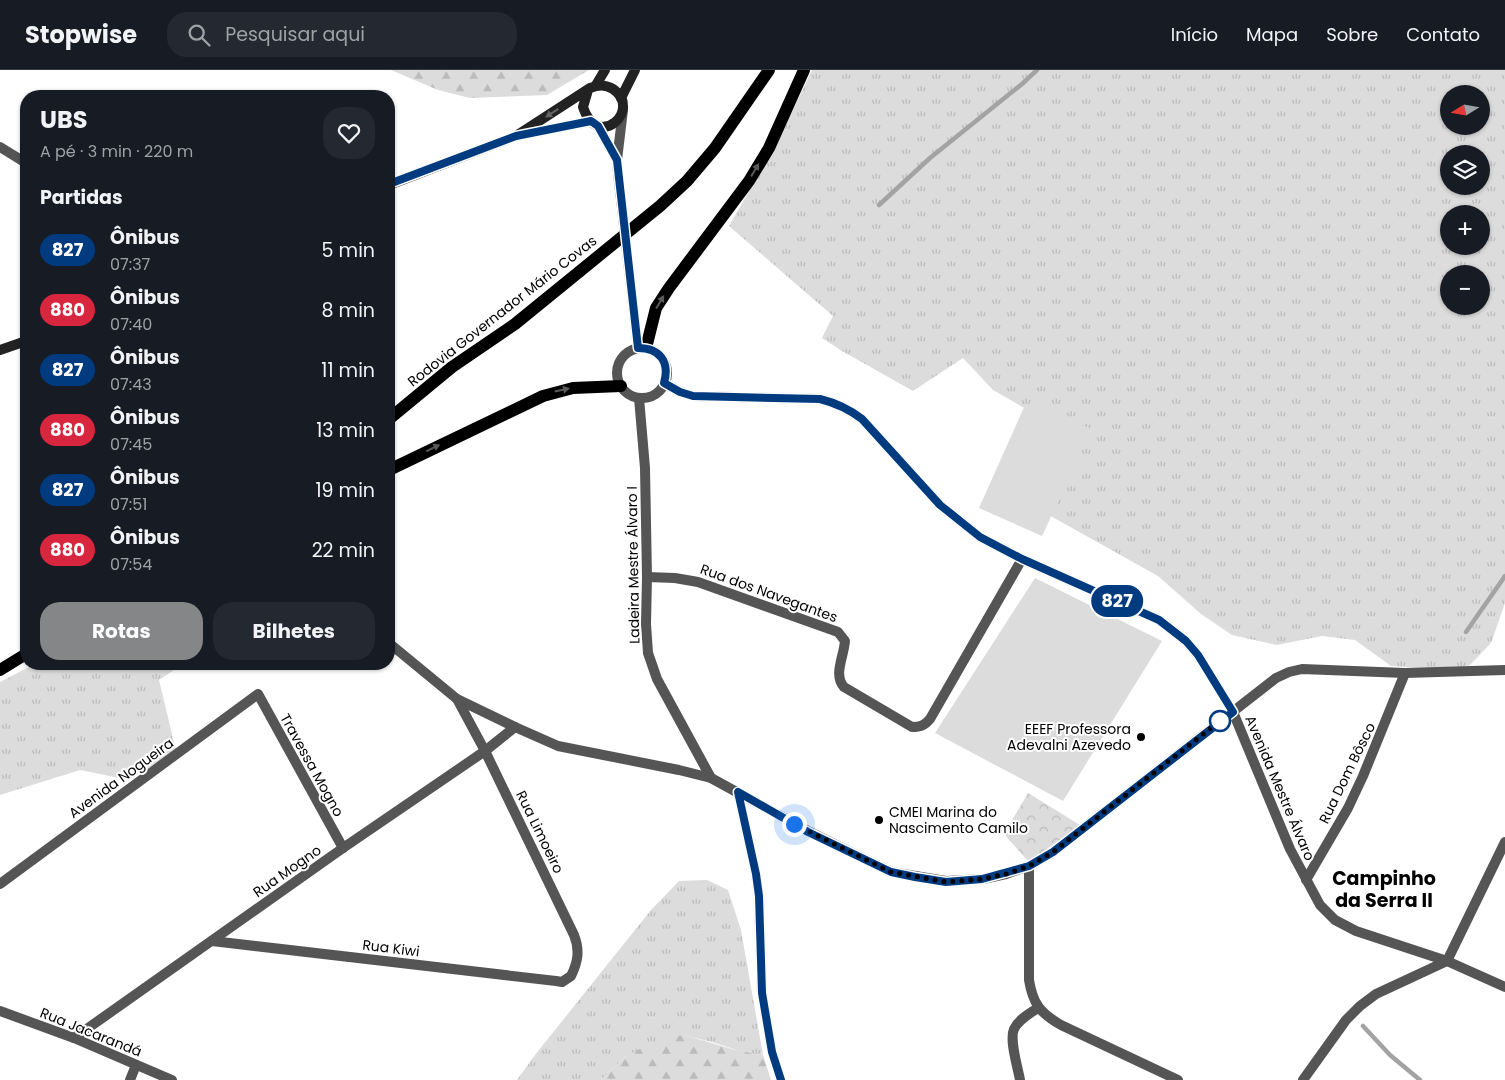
<!DOCTYPE html>
<html lang="pt">
<meta charset="utf-8">
<style>
body{margin:0;font-family:Poppins,sans-serif;background:#242831;color:#f1f3f6;height:100vh;display:flex;flex-direction:column;font-size:19px;white-space:nowrap}
*{box-sizing:border-box;margin:0}
p{font-size:16px;color:#9ea1a6}
.icon{flex:none;width:28px;height:28px;fill:none;stroke:currentColor;stroke-width:2;stroke-linecap:round;stroke-linejoin:round}
.map{position:relative;flex:1;overflow:hidden}
.drawer{position:absolute;left:20px;top:20px;width:375px;height:580px;display:flex;flex-direction:column;background:#171b24;border-radius:20px;box-shadow:0 1px 4px #0004}
.drawer>*{flex:none}
.badge{padding:0 10px;border-radius:16px;font-size:18px;line-height:32px}
.needle{width:32px;rotate:259deg}
.buttons{position:absolute;left:1440px;top:15px;display:grid;gap:10px}
.buttons a{display:grid;place-items:center;width:50px;height:50px;border-radius:50%;background:#171b24;box-shadow:0 1px 4px #0004;font-size:25px}
.you{position:absolute;width:25px;height:25px;margin:-12px;border:4px solid #fff;border-radius:50%;background:#1a73e8;box-shadow:0 0 0 8px #1a73e833}
.map>.badge{position:absolute;translate:-50% -50%;box-shadow:0 0 0 2px #fff}
h2{padding:0 20px;font-size:19px;line-height:45px}
.round{display:grid;place-items:center;flex:none;width:52px;height:52px;border-radius:20px;background:#242831}
.headline{display:flex;align-items:center;justify-content:space-between;height:85px;padding:0 20px}
h1{font-size:24px;font-weight:700;line-height:38px}
.cta{display:flex;gap:10px;margin-top:auto;padding:10px 20px}
.cta a{flex:1;height:58px;border-radius:20px;background:#858687;color:#fff;font-size:20px;font-weight:700;line-height:58px;text-align:center}
.cta a+a{background:#242831;color:#f1f3f6}
ul{padding:0;list-style:none}
li{display:flex;align-items:center;gap:15px;height:60px;padding:0 20px}
li div{flex:1}
li b{display:block;font-size:19px}
li em{font-style:normal}
li .badge{min-width:55px;font-weight:700;text-align:center}
header{display:flex;align-items:center;gap:30px;box-sizing:border-box;height:70px;padding:0 25px;background:#171b24;border-bottom:1px solid #363941}
header strong{font-size:24px}
nav{display:flex;gap:28px;margin-inline-start:auto;font-size:18px}
.search{width:350px;height:45px;background:#242831;display:flex;align-items:center;gap:12px;box-sizing:border-box;padding:0 18px;border-radius:20px;color:#9ea1a6;font-size:19px}
.map>svg:first-child{display:block}
.grass{fill:url(#grass-tufts);fill-rule:evenodd}
.forest{fill:url(#forest-firs)}
.park{fill:url(#park-crowns)}
.pitch{fill:#dcdcdc}
.lines{fill:none;stroke-linecap:round;stroke-linejoin:round}
.stream{stroke:#a3a3a3;stroke-width:4.5}
.street{stroke:#555;stroke-width:10}
.secondary{stroke:#222;stroke-width:10}
.primary{stroke:#000;stroke-width:12}
.oneway{fill:#646464}
.oneway2{fill:#595959}
.line-casing{stroke:#fff;stroke-width:11}
.line{stroke:#003b80;stroke-width:8}
.walk{stroke:#000;stroke-width:5;stroke-dasharray:0 9}
.stop-dot{fill:#fff;stroke:#003b80;stroke-width:2.5}
.poi-dot{fill:#000;stroke:#fff;stroke-width:2}
.labels{text-anchor:middle;dominant-baseline:central;stroke-width:4;stroke-linejoin:round;paint-order:stroke}
.street-label{font-size:14px;fill:#000;stroke:#fff}
.poi-label{font-size:14px;fill:#000;stroke:#fff;text-anchor:end}
.district-label{font-size:19px;font-weight:bold;fill:#000;stroke:#fff}
</style>
<header>
<strong>Stopwise</strong>
<div class="search"><svg class="icon" aria-label="search" viewBox="0 0 24 24"><circle cx="10" cy="10" r="6"/><path d="M15 15l6 6"/></svg>Pesquisar aqui</div>
<nav><a>Início</a><a>Mapa</a><a>Sobre</a><a>Contato</a></nav>
</header>
<div class="map">
<svg width="1505" height="1010" viewBox="0 0 1505 1010">
<defs>
<pattern id="grass-tufts" width="24" height="20" patternUnits="userSpaceOnUse" patternTransform="scale(1.25)"><rect width="24" height="20" fill="#dcdcdc"/><path d="M3 7l-1-3M5 7V3M7 7l1-3M15 17l-1-3M17 17v-4M19 17l1-3" fill="none" stroke="#bbb"/></pattern>
<pattern id="forest-firs" width="22" height="20" patternUnits="userSpaceOnUse" patternTransform="scale(1.25)"><rect width="22" height="20" fill="#dcdcdc"/><path d="M5 1l3.5 6h-7zM16 11l3.5 6h-7z" fill="#bbb"/></pattern>
<pattern id="park-crowns" width="20" height="18" patternUnits="userSpaceOnUse" patternTransform="scale(1.25)"><rect width="20" height="18" fill="#dcdcdc"/><path d="M2 6a3 3 0 1 1 6 0M12 15a3 3 0 1 1 6 0" fill="none" stroke="#bbb"/></pattern>
</defs>
<rect width="100%" height="100%" fill="#fff"/>
<g class="grass">
<path d="M812,0H1505V533L1491,573L1470,595L1458,600L1391,596L1355,570L1322,566L1277,575L1232,565L1201,544L1158,506L1047,444L1080,370L993,320L963,288L913,321L842,281L822,268L833,246L729,156L780,67ZM1449,24H1481V56H1449ZM1449,84H1481V116H1449ZM1449,144H1481V176H1449ZM1449,204H1481V236H1449Z"/>
<polygon points="35,594 183,594 159,610 176,681 129,710 80,700 0,725 0,612"/>
<polygon points="707,810 728,820 741,860 763,985 746,983 712,972 682,965 626,986 601,1010 517,1010 535,985 651,840 679,811"/>
</g>
<g class="forest">
<polygon points="391,0 589,0 547,25 470,28 438,20"/>
<path d="M682,965C709,971 736,982 763,985L771,1010H601L626,986L655,971Z"/>
</g>
<polygon class="park" points="1028,723 1080,755 1029,792 1004,764"/>
<g class="pitch">
<polygon points="1025,335 1092,359 1042,466 979,438"/>
<polygon points="1035,508 1162,571 1063,731 935,663"/>
</g>
<g class="lines">
<g class="stream">
<polyline points="879,135 930,88 1022,14 1037,0"/>
<polyline points="1466,562 1505,506"/>
<polyline points="1363,956 1390,985 1420,1010"/>
</g>
<g class="street">
<polyline points="623,40 617,90 618,103 638,278"/>
<polyline points="598,56 617,90"/>
<polyline points="0,77 26,93"/>
<circle cx="642" cy="303" r="25"/>
<path d="M665,313L680,322L693,326L820,329C836,333 849,339 862,349L940,435L980,467L1022,489L1159,550L1186,571L1198,585L1233,642L1290,779L1320,835L1335,850L1356,861L1447,891L1505,917"/>
<polyline points="639,328 645,398 647,507 646,554 648,583 657,609 711,708"/>
<path d="M647,507L675,508L698,512L838,562L845,571C844,586 833,605 844,617L912,657C920,657 924,656 930,649L1022,489"/>
<polyline points="389,573 457,629 515,657 558,676 679,700 711,708 808,761 891,802 946,811 983,809 1006,804 1029,796 1053,782 1276,608 1289,602 1302,599 1405,603 1505,600"/>
<polyline points="738,722 756,804 759,826 762,923 772,982 781,1010"/>
<path d="M1029,796V910C1033,934 1040,943 1061,955L1178,1010"/>
<polyline points="1306,810 1348,738 1363,706 1405,603"/>
<polyline points="0,814 258,624 343,778"/>
<path d="M212,871L556,911L562,912L571,906C578,892 580,880 574,865L485,681L457,629"/>
<polyline points="0,941 74,968 172,1010"/>
<polyline points="74,968 343,778 485,681 515,657"/>
<polyline points="130,1010 136,995"/>
<path d="M1020,1010C1018,998 1009,970 1014,959C1018,950 1030,943 1038,938"/>
<polyline points="1303,1010 1346,950 1360,936 1376,924 1447,891 1505,772"/>
</g>
<g class="secondary">
<polyline points="596,15 605,0"/>
<polyline points="621,28 635,0"/>
<path d="M516,66L590,18C598,15 605,14 613,19C643,39 598,82 583,37L588,20"/>
<polyline points="389,115 516,66 591,51"/>
<polyline points="0,280 26,271"/>
</g>
<g class="primary">
<polyline points="646,278 656,238 669,218 749,111 769,78 804,0"/>
<polyline points="389,349 452,297 515,254 660,136 687,111 715,78 769,0"/>
<polyline points="389,400 543,326 573,318 621,316"/>
<polyline points="0,600 26,584"/>
</g>
</g>
<defs><path id="oneway-solid" d="M-6-.8H1V-3.2L6.5 0L1 3.2V.8H-6Z" transform="scale(1.25)"/></defs>
<use class="oneway" href="#oneway-solid" transform="translate(552 43) rotate(147)"/>
<g class="oneway2">
<use href="#oneway-solid" transform="translate(755 100) rotate(-59)"/>
<use href="#oneway-solid" transform="translate(660 232) rotate(-59)"/>
<use href="#oneway-solid" transform="translate(562 320) rotate(-12)"/>
<use href="#oneway-solid" transform="translate(433 378) rotate(-26)"/>
</g>
<g class="lines">
<g class="line-casing">
<path id="line" d="M389,114L516,66L591,51L598,56L617,90L638,278C660,278 670,292 664,313L680,322L693,326L820,329C836,333 849,339 862,349L940,435L980,467L1022,489L1159,550L1186,571L1198,585L1233,642L1053,782L1029,796L982,809L946,812L915,807L891,802L808,762L738,722L756,804L759,826L762,923L772,982L781,1010"/>
</g>
<use href="#line" class="line"/>
<polyline class="walk" points="794,754 891,802 946,812 982,809 1006,804 1029,796 1053,782 1220,651"/>
</g>
<circle class="stop-dot" cx="1220" cy="651" r="10"/>
<g class="poi-dot">
<circle cx="1141" cy="667" r="5"/>
<circle cx="879" cy="750" r="5"/>
</g>
<g class="labels">
<g class="street-label">
<text transform="translate(502 241) rotate(-38)">Rodovia Governador Mário Covas</text>
<text transform="translate(633 495) rotate(-91)">Ladeira Mestre Álvaro I</text>
<text transform="translate(769 523) rotate(20)">Rua dos Navegantes</text>
<text transform="translate(312 695) rotate(61)">Travessa Mogno</text>
<text transform="translate(1347 703) rotate(-64)">Rua Dom Bôsco</text>
<text transform="translate(121 708) rotate(-36)">Avenida Nogueira</text>
<text transform="translate(1280 718) rotate(67)">Avenida Mestre Álvaro</text>
<text transform="translate(540 762) rotate(64)">Rua Limoeiro</text>
<text transform="translate(287 801) rotate(-35)">Rua Mogno</text>
<text transform="translate(391 878) rotate(7)">Rua Kiwi</text>
<text transform="translate(91 962) rotate(22)">Rua Jacarandá</text>
</g>
<g class="poi-label">
<text x="1131" y="659">EEEF Professora<tspan x="1131" dy="16">Adevalni Azevedo</tspan></text>
<text x="889" y="742" text-anchor="start">CMEI Marina do<tspan x="889" dy="16">Nascimento Camilo</tspan></text>
</g>
<g class="district-label">
<text x="1384" y="808">Campinho<tspan x="1384" dy="22">da Serra II</tspan></text>
</g>
</g>
</svg>
<div class="buttons">
<a><svg class="needle" viewBox="-14 -14 28 28"><path d="M0-13l5 13h-10z" fill="#e53935"/><path d="M0 13l5-13h-10z" fill="#9ea1a6"/></svg></a>
<a><svg class="icon" aria-label="layers" viewBox="0 0 24 24"><path d="M12 4l9 5-9 5-9-5zM3 14l9 5 9-5"/></svg></a>
<a>+</a>
<a>−</a>
</div>
<div class="you" style="left:794px;top:754px"></div>
<b class="badge" style="left:1117px;top:531px;background:#003b80;color:#fff">827</b>
<section class="drawer">
<div class="headline"><div><h1>UBS</h1><p>A pé · 3 min · 220 m</p></div><a class="round"><svg class="icon" aria-label="heart" viewBox="0 0 24 24"><path d="M12 20l-8-8c-3-5 5-10 8-4 3-6 11-1 8 4z"/></svg></a></div>
<h2>Partidas</h2>
<ul>
<li><span class="badge" style="background:#003b80;color:#fff">827</span><div><b>Ônibus</b><p>07:37</p></div><em>5 min</em></li>
<li><span class="badge" style="background:#d7263d;color:#fff">880</span><div><b>Ônibus</b><p>07:40</p></div><em>8 min</em></li>
<li><span class="badge" style="background:#003b80;color:#fff">827</span><div><b>Ônibus</b><p>07:43</p></div><em>11 min</em></li>
<li><span class="badge" style="background:#d7263d;color:#fff">880</span><div><b>Ônibus</b><p>07:45</p></div><em>13 min</em></li>
<li><span class="badge" style="background:#003b80;color:#fff">827</span><div><b>Ônibus</b><p>07:51</p></div><em>19 min</em></li>
<li><span class="badge" style="background:#d7263d;color:#fff">880</span><div><b>Ônibus</b><p>07:54</p></div><em>22 min</em></li>
</ul>
<div class="cta"><a>Rotas</a><a>Bilhetes</a></div>
</section>
</div>
